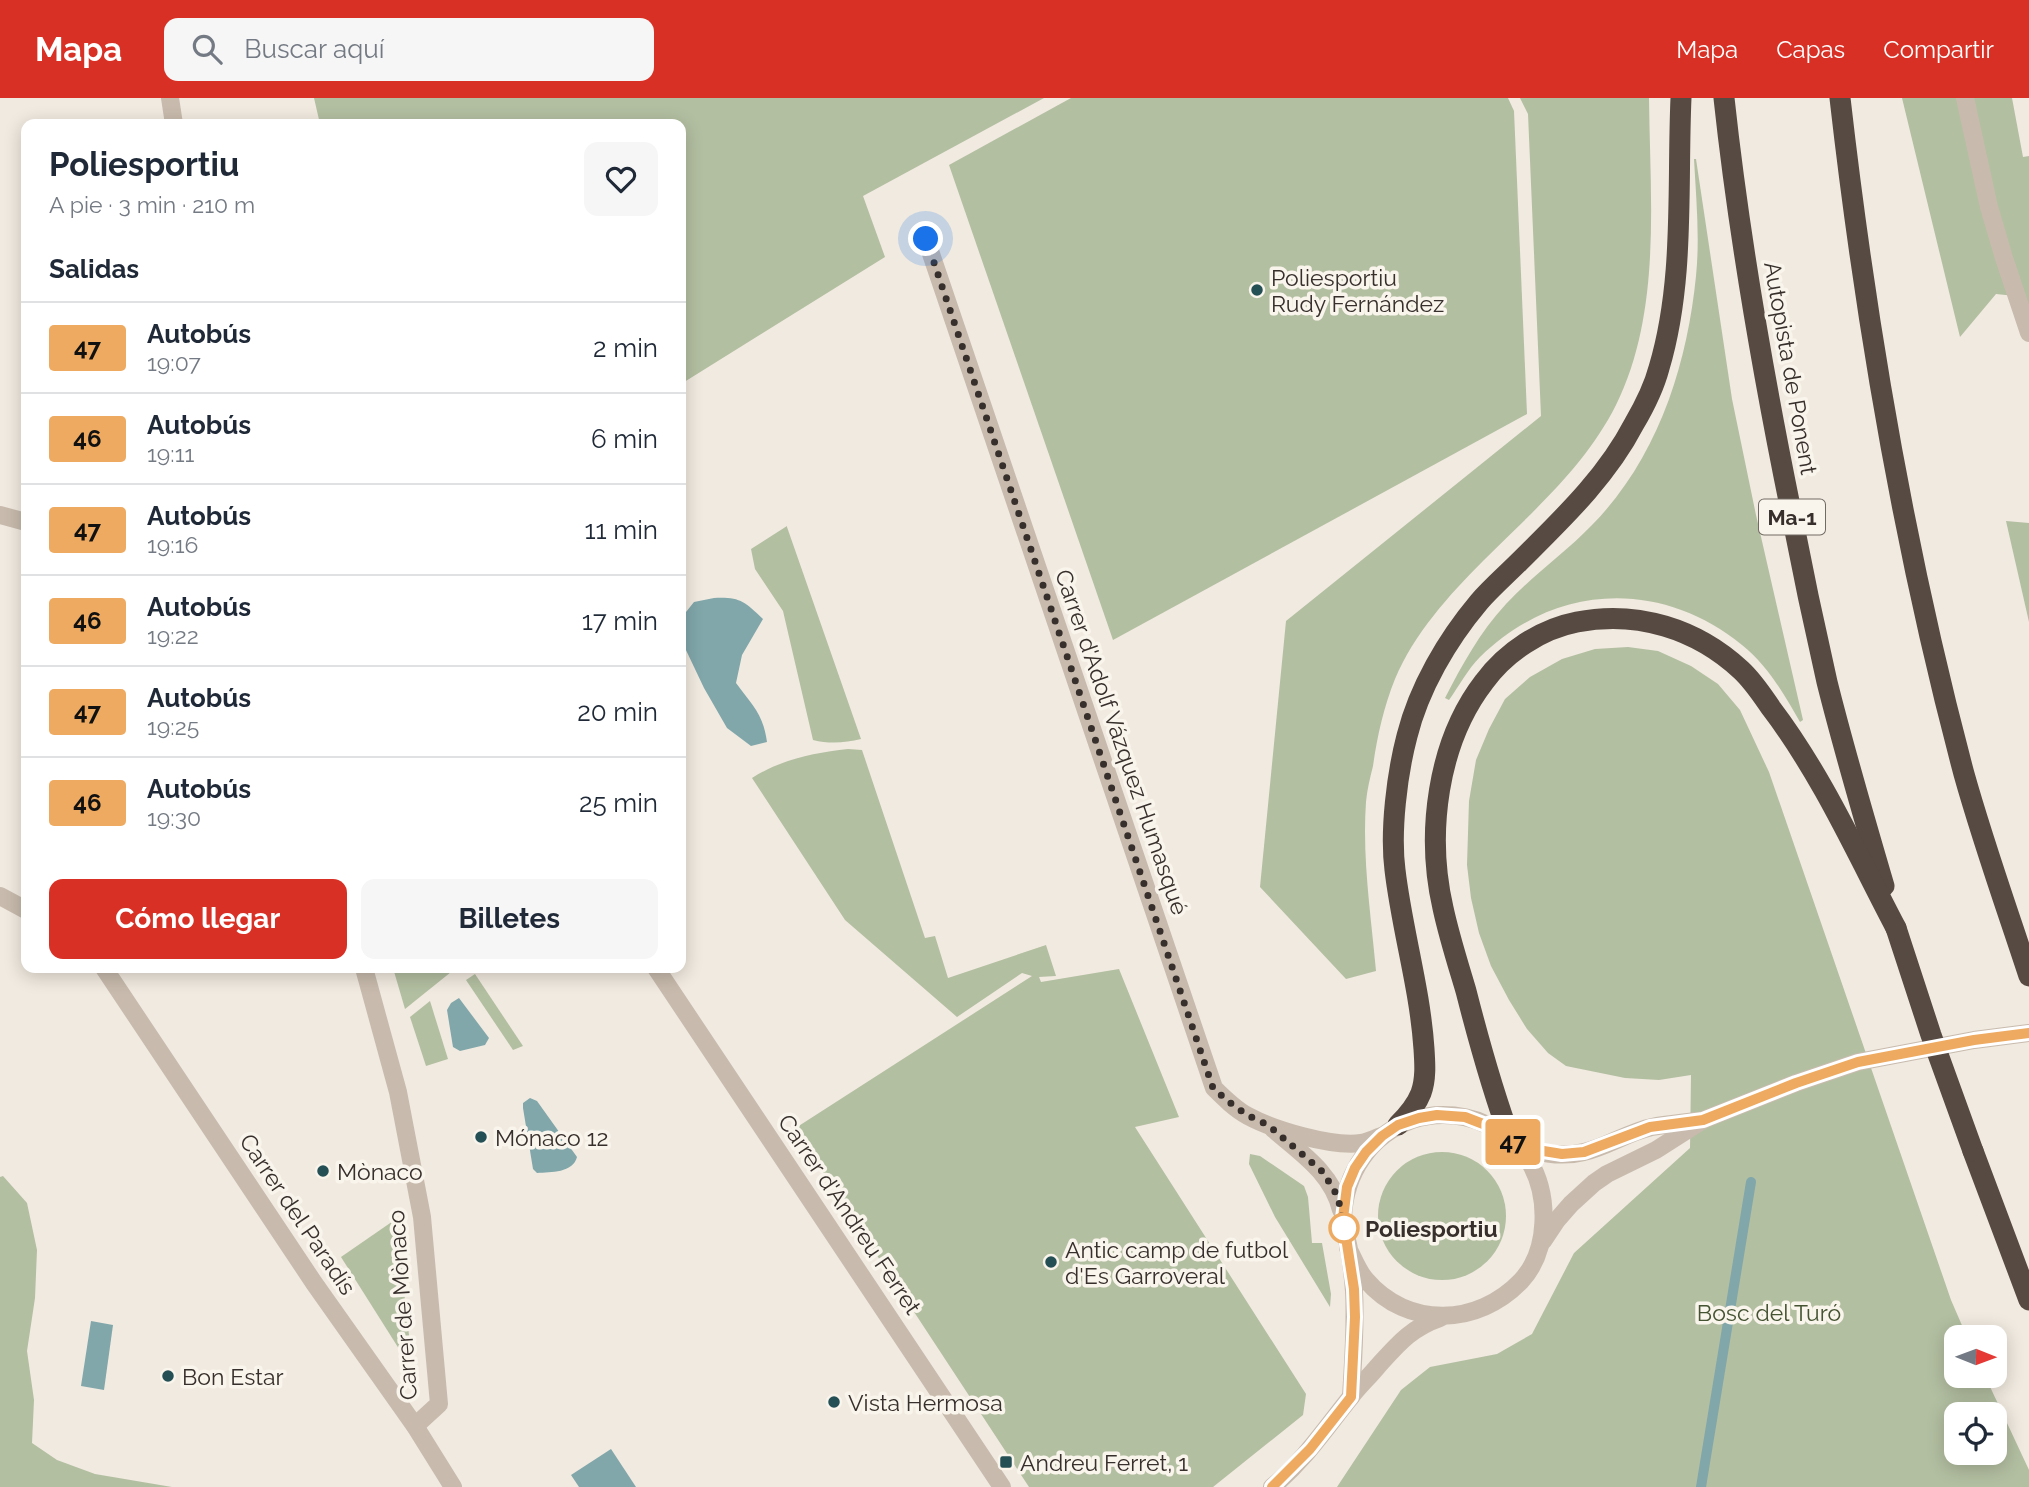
<!DOCTYPE html>
<html lang="es">
<meta charset="utf-8">
<style>
body{margin:0;font-family:Raleway,sans-serif;background:#f6f6f7;color:#1f2937;height:100vh;display:flex;flex-direction:column;font-size:26px;white-space:nowrap}
*{box-sizing:border-box;margin:0}
p{font-size:23px;color:#747a83}
.icon{flex:none;width:38px;height:38px;fill:none;stroke:currentColor;stroke-width:2;stroke-linecap:round;stroke-linejoin:round}
.map{position:relative;flex:1;overflow:hidden}
.panel{position:absolute;left:21px;top:21px;width:665px;height:854px;display:flex;flex-direction:column;background:#fff;border-radius:14px;box-shadow:0 4px 18px #0003}
.panel>*{flex:none}
.badge{padding:0 14px;border-radius:5px;font-size:24px;line-height:46px}
.needle{width:46px;rotate:91deg}
.buttons{position:absolute;left:1944px;top:1227px;display:grid;gap:14px}
.buttons a{display:grid;place-items:center;width:63px;height:63px;border-radius:14px;background:#fff;box-shadow:0 4px 18px #0003;font-size:35px}
.you{position:absolute;width:35px;height:35px;margin:-18px;border:5px solid #fff;border-radius:50%;background:#1a73e8;box-shadow:0 0 0 10px #1a73e833}
.map>.badge{position:absolute;translate:-50% -50%;box-shadow:0 0 0 4px #fff}
h2{padding:0 28px;font-size:26px;line-height:63px}
.round{display:grid;place-items:center;flex:none;width:74px;height:74px;border-radius:14px;background:#f6f6f7}
.summary{display:flex;align-items:center;justify-content:space-between;height:119px;padding:0 28px}
h1{font-size:33px;font-weight:700;line-height:52px}
.button{display:flex;gap:14px;margin-top:auto;padding:14px 28px}
.button a{flex:1;height:80px;border-radius:14px;background:#d93025;color:#fff;font-size:28px;font-weight:700;line-height:80px;text-align:center}
.button a+a{background:#f6f6f7;color:#1f2937}
ul{padding:0;list-style:none}
li{display:flex;align-items:center;gap:21px;height:91px;padding:0 28px;border-top:2px solid #e0e1e3}
li div{flex:1}
li b{display:block;font-size:26px}
li em{font-style:normal}
li .badge{min-width:77px;font-weight:700;text-align:center}
header{display:flex;align-items:center;gap:42px;box-sizing:border-box;height:98px;padding:0 35px;background:#d93025;color:#fff}
header strong{font-size:33px}
nav{display:flex;gap:38px;margin-inline-start:auto;font-size:24px}
.search{width:490px;height:63px;background:#f6f6f7;display:flex;align-items:center;gap:18px;box-sizing:border-box;padding:0 24px;border-radius:14px;color:#747a83;font-size:26px}
.map>svg:first-child{display:block}
.green{fill:#b3bfa1;fill-rule:evenodd}
.water{fill:#81a7ab}
.lines{fill:none;stroke-linecap:round;stroke-linejoin:round}
.stream{stroke:#81a7ab;stroke-width:10}
.minor{stroke:#c8bbad;stroke-width:18}
.highway{stroke:#574a43;stroke-width:21}
.highway-bridge{stroke:#574a43;stroke-width:21}
.line-casing{stroke:#fff;stroke-width:16}
.line{stroke:#eeaa60;stroke-width:10}
.walk{stroke:#372f2b;stroke-width:7;stroke-dasharray:0 12.6}
.poi-dot{fill:#244f55;stroke:#f9f4ec;stroke-width:2.5}
.stop-dot{fill:#fff;stroke:#eeaa60;stroke-width:3.5}
.labels{text-anchor:middle;dominant-baseline:central;stroke-width:7;stroke-linejoin:round;paint-order:stroke}
.shield{fill:#f9f4ec;stroke:#716a65;stroke-width:2}
.shield-label{font-size:21px;font-weight:bold;fill:#372f2b}
.poi-label{font-size:23px;fill:#372f2b;stroke:#f9f4ec;text-anchor:start}
.street-label{font-size:23px;fill:#372f2b;stroke:#f9f4ec}
.stop-label{font-size:23px;font-weight:bold;fill:#372f2b;stroke:#f9f4ec;text-anchor:start}
.park-label{font-size:23px;fill:#445331;stroke:#f9f4ec}
</style>
<header>
<strong>Mapa</strong>
<div class="search"><svg class="icon" aria-label="search" viewBox="0 0 24 24"><circle cx="10" cy="10" r="6"/><path d="M15 15l6 6"/></svg>Buscar aquí</div>
<nav><a>Mapa</a><a>Capas</a><a>Compartir</a></nav>
</header>
<div class="map">
<svg width="2029" height="1389" viewBox="0 0 2029 1389">
<rect width="100%" height="100%" fill="#f1eae0"/>
<g class="green">
<polygon points="314,0 1044,0 863,98 885,159 681,286 681,26 320,26"/>
<polygon points="1071,0 1508,0 1514,13 1527,316 1113,542 949,67"/>
<path d="M1520,0H1649C1650,101 1662,214 1616,307C1585,369 1531,415 1483,463C1449,497 1414,536 1395,581C1384,608 1377,639 1373,668C1370,680 1367,692 1366,704C1362,760 1371,817 1376,873L1346,881L1260,789L1286,523L1541,318L1528,16Z"/>
<polygon points="1902,0 2012,0 2023,59 2029,58 2029,210 2025,199 1996,196 1960,239"/>
<path d="M1694,61H1696L1732,301L1756,417L1803,622L1800,624C1784,596 1768,568 1742,547C1661,481 1555,485 1480,559C1468,571 1459,588 1449,602L1445,600C1462,567 1480,534 1506,506C1532,478 1565,455 1592,427C1657,361 1687,269 1696,178C1700,139 1696,99 1694,61Z"/>
<polygon points="2006,423 2029,425 2029,524"/>
<path d="M787,428V429L861,641C845,645 829,646 813,642L783,513L755,471L751,451Z"/>
<path d="M1628,549L1658,553L1691,568L1718,586L1740,612L1769,674L1951,1202L1967,1239H1956V1278H1985L2029,1372V1389H1337L1401,1292L1430,1269L1497,1256L1532,1236L1574,1155L1690,1050L1691,977L1659,982L1625,980L1566,968L1548,955L1527,931L1509,902L1491,868L1479,835L1471,800L1467,767L1469,703L1476,662L1489,631L1505,601L1530,579L1562,561L1595,551ZM1956,1316H1995V1354H1956Z"/>
<path d="M848,651L862,652L925,840L935,838L948,880L1046,847L1056,878L1039,879L1041,884L1119,871L1179,1019L1135,1029L1306,1296L1303,1317L1213,1389H1029L794,1031L1032,878L1022,875L957,919L845,822L752,680C782,661 814,655 848,651Z"/>
<polygon points="393,870 456,870 405,911"/>
<polygon points="475,876 523,948 513,952 466,882"/>
<polygon points="430,903 448,961 426,968 410,919"/>
<circle cx="1442" cy="1118" r="64"/>
<polygon points="1250,1056 1260,1058 1304,1088 1308,1099 1312,1145 1322,1145 1331,1196 1330,1209 1275,1119 1249,1066"/>
<polygon points="3,1078 27,1105 37,1152 35,1200 27,1253 34,1302 32,1345 57,1362 95,1376 172,1389 0,1389 0,1079"/>
<polygon points="396,1121 413,1273 341,1159"/>
</g>
<g class="water">
<path d="M714,500C740,499 744,503 763,521L742,557L736,585C752,607 763,615 767,644L751,648L727,630L704,590L685,550L682,526L686,514L694,504Z"/>
<polygon points="459,900 489,940 485,947 460,953 453,949 447,912 451,905"/>
<path d="M530,1000L537,1003L577,1059C573,1075 551,1074 537,1075L533,1071L523,1010V1005Z"/>
<polygon points="91,1223 113,1227 104,1292 81,1288"/>
<polygon points="611,1351 636,1389 579,1389 571,1377"/>
</g>
<g class="lines">
<polyline class="stream" points="1701,1389 1751,1084"/>
<g class="minor">
<polyline points="170,0 174,26"/>
<polyline points="1965,0 1989,109 2004,160 2029,235"/>
<path d="M926,141L1214,990C1224,1000 1235,1011 1248,1018C1274,1032 1331,1049 1361,1045C1368,1044 1375,1040 1382,1038"/>
<polyline points="0,417 26,424"/>
<polyline points="0,798 26,812"/>
<polyline points="104,870 314,1185 415,1328 453,1389"/>
<polyline points="364,870 398,994 422,1119 439,1306 415,1328"/>
<polyline points="656,870 1002,1389"/>
<path d="M1273,1031C1301,1055 1332,1075 1341,1112"/>
<path d="M1514,1045C1534,1055 1561,1060 1584,1054C1607,1049 1628,1034 1652,1029C1666,1026 1681,1025 1696,1023"/>
<polyline points="1543,1143 1557,1122 1571,1106 1594,1085 1607,1076 1656,1052 1703,1022 1796,985 1858,964 1974,942 2029,935"/>
<path d="M1348,1150C1354,1161 1358,1173 1366,1182C1408,1231 1478,1228 1521,1183C1549,1153 1550,1098 1529,1063C1520,1050 1507,1040 1494,1031C1471,1016 1438,1013 1412,1022C1370,1037 1345,1075 1343,1119C1343,1130 1347,1140 1349,1151C1351,1164 1353,1179 1354,1193C1356,1228 1353,1264 1351,1299"/>
<path d="M1272,1389C1303,1364 1325,1331 1350,1300C1358,1289 1369,1279 1378,1268C1398,1246 1411,1230 1440,1220"/>
</g>
<g class="highway">
<path d="M1724,0C1739,139 1763,276 1791,413C1802,470 1814,527 1827,584C1844,652 1864,720 1884,788"/>
<path d="M1840,0C1866,228 1905,455 1964,676C1983,744 2007,811 2029,878"/>
<path d="M1398,1027C1407,1018 1416,1008 1421,995C1426,981 1425,966 1424,951C1420,890 1402,832 1395,772C1390,733 1397,676 1407,638C1419,590 1447,542 1479,504C1491,490 1505,478 1519,464C1561,422 1606,380 1634,326C1644,309 1654,289 1659,270C1685,183 1677,89 1681,0"/>
<path d="M1511,1043C1493,994 1479,944 1466,893C1458,866 1449,838 1443,810C1426,736 1437,645 1484,584C1506,554 1541,531 1577,524C1637,512 1697,531 1741,572C1753,583 1762,597 1771,610C1822,677 1857,756 1896,830"/>
<polyline points="1973,1053 2029,1202"/>
</g>
<polyline class="highway-bridge" points="1896,830 1931,937 1973,1053"/>
</g>
<g class="lines">
<g class="line-casing">
<polyline id="line" points="1272,1389 1310,1351 1351,1299 1355,1219 1354,1191 1343,1120 1347,1089 1355,1070 1366,1054 1382,1038 1398,1027 1419,1020 1437,1017 1465,1019 1491,1029 1525,1050 1562,1056 1584,1054 1650,1029 1703,1022 1796,985 1858,964 1974,942 2029,935"/>
</g>
<use href="#line" class="line"/>
<polyline class="walk" points="926,141 1213,990 1229,1004 1247,1017 1268,1027 1323,1074 1338,1099 1345,1135 1344,1130"/>
</g>
<g class="poi-dot">
<circle cx="1257" cy="192" r="7"/>
<circle cx="481" cy="1039" r="7"/>
<circle cx="323" cy="1073" r="7"/>
<circle cx="1051" cy="1164" r="7"/>
<circle cx="168" cy="1278" r="7"/>
<circle cx="834" cy="1304" r="7"/>
<rect x="999" y="1357" width="14" height="14" rx="3.5"/>
</g>
<circle class="stop-dot" cx="1344" cy="1130" r="14"/>
<g class="labels">
<rect class="shield" x="1759" y="401.5" width="66" height="35" rx="5"/>
<g class="shield-label">
<text x="1792" y="419">Ma-1</text>
</g>
<g class="poi-label">
<text x="1271" y="179">Poliesportiu<tspan x="1271" dy="26">Rudy Fernández</tspan></text>
<text x="495" y="1039">Mónaco 12</text>
<text x="337" y="1073">Mònaco</text>
<text x="1065" y="1151">Antic camp de futbol<tspan x="1065" dy="26">d'Es Garroveral</tspan></text>
<text x="182" y="1278">Bon Estar</text>
<text x="848" y="1304">Vista Hermosa</text>
<text x="1020" y="1364">Andreu Ferret, 1</text>
</g>
<g class="street-label">
<text transform="translate(1791 270) rotate(80)">Autopista de Ponent</text>
<text transform="translate(1122 644) rotate(71)">Carrer d'Adolf Vázquez Humasqué</text>
<text transform="translate(298 1116) rotate(56)">Carrer del Paradís</text>
<text transform="translate(850 1116) rotate(56)">Carrer d'Andreu Ferret</text>
<text transform="translate(402 1207) rotate(-94)">Carrer de Mònaco</text>
</g>
<g class="stop-label">
<text x="1365" y="1130">Poliesportiu</text>
</g>
<g class="park-label">
<text x="1769" y="1214">Bosc del Turó</text>
</g>
</g>
</svg>
<div class="buttons">
<a><svg class="needle" viewBox="-14 -14 28 28"><path d="M0-13l5 13h-10z" fill="#e53935"/><path d="M0 13l5-13h-10z" fill="#747a83"/></svg></a>
<a><svg class="icon" aria-label="locate" viewBox="0 0 24 24"><circle cx="12" cy="12" r="6"/><path d="M12 2v4M12 18v4M2 12h4M18 12h4"/></svg></a>
</div>
<div class="you" style="left:926px;top:141px"></div>
<b class="badge" style="left:1513px;top:1044px;background:#eeaa60;color:#111">47</b>
<section class="panel">
<div class="summary"><div><h1>Poliesportiu</h1><p>A pie · 3 min · 210 m</p></div><a class="round"><svg class="icon" aria-label="heart" viewBox="0 0 24 24"><path d="M12 20l-8-8c-3-5 5-10 8-4 3-6 11-1 8 4z"/></svg></a></div>
<h2>Salidas</h2>
<ul>
<li><span class="badge" style="background:#eeaa60;color:#111">47</span><div><b>Autobús</b><p>19:07</p></div><em>2 min</em></li>
<li><span class="badge" style="background:#eeaa60;color:#111">46</span><div><b>Autobús</b><p>19:11</p></div><em>6 min</em></li>
<li><span class="badge" style="background:#eeaa60;color:#111">47</span><div><b>Autobús</b><p>19:16</p></div><em>11 min</em></li>
<li><span class="badge" style="background:#eeaa60;color:#111">46</span><div><b>Autobús</b><p>19:22</p></div><em>17 min</em></li>
<li><span class="badge" style="background:#eeaa60;color:#111">47</span><div><b>Autobús</b><p>19:25</p></div><em>20 min</em></li>
<li><span class="badge" style="background:#eeaa60;color:#111">46</span><div><b>Autobús</b><p>19:30</p></div><em>25 min</em></li>
</ul>
<div class="button"><a>Cómo llegar</a><a>Billetes</a></div>
</section>
</div>
